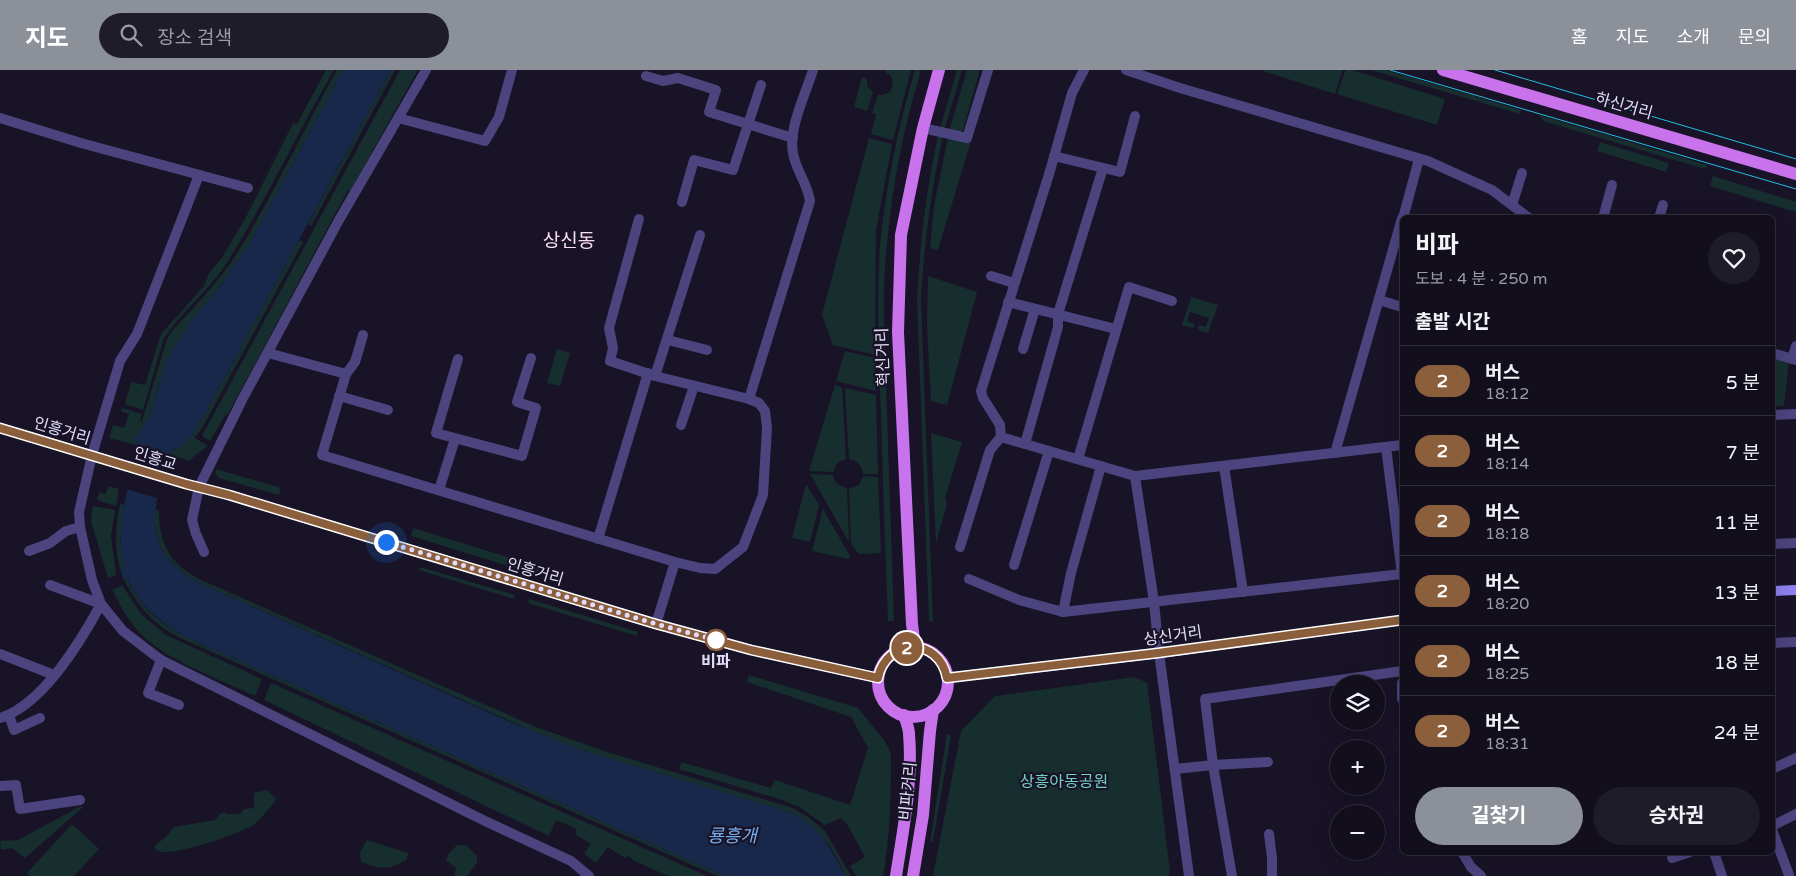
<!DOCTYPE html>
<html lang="ko">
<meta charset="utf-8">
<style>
body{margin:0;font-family:"Varela Round","Noto Sans KR",sans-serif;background:#1f1c29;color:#f1f3f6;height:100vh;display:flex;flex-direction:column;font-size:19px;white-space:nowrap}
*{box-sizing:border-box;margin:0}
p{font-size:16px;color:#9c9ca3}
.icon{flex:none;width:28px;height:28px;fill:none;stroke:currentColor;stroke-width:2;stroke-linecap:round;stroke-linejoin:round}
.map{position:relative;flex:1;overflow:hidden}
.drawer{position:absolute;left:1400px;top:145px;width:375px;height:640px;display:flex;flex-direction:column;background:#120e1c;border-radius:8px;box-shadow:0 5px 20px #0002,0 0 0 1px #312e3b}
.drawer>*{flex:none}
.badge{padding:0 10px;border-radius:16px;font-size:18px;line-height:32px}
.buttons{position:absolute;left:1330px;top:605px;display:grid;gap:10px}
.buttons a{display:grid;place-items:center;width:55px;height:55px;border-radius:50%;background:#120e1c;box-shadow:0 5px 20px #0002,0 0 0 1px #312e3b;font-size:25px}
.you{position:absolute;width:25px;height:25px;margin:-12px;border:4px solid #fff;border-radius:50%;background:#1a73e8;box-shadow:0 0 0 8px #1a73e833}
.map>.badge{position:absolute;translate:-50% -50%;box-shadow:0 0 0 2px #fff}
h2{padding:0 15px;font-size:19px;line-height:45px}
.round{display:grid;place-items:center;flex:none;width:52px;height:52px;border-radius:26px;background:#1f1c29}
.summary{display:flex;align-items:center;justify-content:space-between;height:85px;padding:0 15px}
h1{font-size:24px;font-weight:700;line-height:38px}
.primary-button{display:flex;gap:10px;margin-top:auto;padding:10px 15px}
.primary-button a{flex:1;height:58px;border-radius:30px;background:#8c9099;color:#fff;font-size:20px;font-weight:700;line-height:58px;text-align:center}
.primary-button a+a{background:#1f1c29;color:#f1f3f6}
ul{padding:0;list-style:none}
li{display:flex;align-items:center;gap:15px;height:70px;padding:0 15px;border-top:1px solid #312e3b}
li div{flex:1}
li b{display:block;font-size:19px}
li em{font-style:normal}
li .badge{min-width:55px;font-weight:700;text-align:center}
header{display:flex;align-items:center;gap:30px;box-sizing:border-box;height:70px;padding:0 25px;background:#8c9099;color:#fff}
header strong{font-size:24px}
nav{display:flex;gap:28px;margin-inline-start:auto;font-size:18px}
.search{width:350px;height:45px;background:#1f1c29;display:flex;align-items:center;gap:12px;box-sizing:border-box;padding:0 18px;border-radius:28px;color:#9c9ca3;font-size:19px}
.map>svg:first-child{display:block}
.green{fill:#172e2f}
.water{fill:#18284a}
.pier{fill:#181326}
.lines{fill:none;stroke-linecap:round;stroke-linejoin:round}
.minor{stroke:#4b447e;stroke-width:10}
.tertiary{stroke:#4b447e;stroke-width:10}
.secondary{stroke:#8c80ee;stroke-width:10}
.primary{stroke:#c872ec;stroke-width:12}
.tram{stroke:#22bee1;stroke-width:1}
.line-casing{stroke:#fff;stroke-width:11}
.line{stroke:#8b5e3c;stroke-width:8}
.walk{stroke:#e2dcfa;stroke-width:5;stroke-dasharray:0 9}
.stop-dot{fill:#fff;stroke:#8b5e3c;stroke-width:2.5}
.labels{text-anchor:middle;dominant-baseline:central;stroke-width:4.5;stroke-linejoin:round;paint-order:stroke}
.street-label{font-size:16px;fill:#e2dcfa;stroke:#181326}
.stop-label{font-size:16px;font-weight:bold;fill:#e2dcfa;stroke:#181326}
.park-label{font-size:16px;fill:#71d1c1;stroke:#181326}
.water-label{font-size:18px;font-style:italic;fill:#78adec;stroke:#181326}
.quarter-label{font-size:19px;fill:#fadeee;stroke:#181326}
</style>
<header>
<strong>지도</strong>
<div class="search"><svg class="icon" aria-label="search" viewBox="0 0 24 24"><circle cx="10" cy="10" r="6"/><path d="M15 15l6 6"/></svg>장소 검색</div>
<nav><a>홈</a><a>지도</a><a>소개</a><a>문의</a></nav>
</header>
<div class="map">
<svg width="1796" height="806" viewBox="0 0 1796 806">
<rect width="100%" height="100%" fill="#181326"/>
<g class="green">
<path d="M326,0H334C297,63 267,129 228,191C210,220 183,240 164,268L143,340L125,334L131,312L145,315L161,264L204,216L209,203L221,189L245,149L293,53L297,54Z"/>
<path d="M337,0H343L249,175L217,220L192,249L167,289L149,349L136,371L139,376L109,368L113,355L124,358L129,344L121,341L122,338L142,344L140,351H142L167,269L172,261C192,239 213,218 230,194C270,133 301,64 337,0Z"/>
<polygon points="391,0 395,0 311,156 308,154"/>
<polygon points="400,0 418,0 350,121 348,120 228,344 226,344 210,371 202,366"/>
<path d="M886,0H911L893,70L871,64L876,44L872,43L878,25C890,26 896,17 891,6L885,2Z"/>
<path d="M915,0H921C904,57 892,115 887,175C881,230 885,286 887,342C889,411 892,481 894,551H888C885,482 883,414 881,346C879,289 876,232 880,175C886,115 898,57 915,0Z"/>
<polygon points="957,0 962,0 944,61 941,57 941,55"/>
<polygon points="967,0 980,0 963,60 960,62 949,61"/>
<polygon points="1264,0 1342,0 1342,1 1335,24 1263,1"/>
<polygon points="1347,0 1352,0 1445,29 1437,55 1337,24 1345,2"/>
<polygon points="1371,0 1386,0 1521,40 1520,44"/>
<polygon points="862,7 867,9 867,16 873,22 867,41 854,37"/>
<polygon points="1539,45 1707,95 1705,99 1543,51"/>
<path d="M938,65L943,66C931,121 924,174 921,230L933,551L929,552L917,230C920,174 926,120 938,65Z"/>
<polygon points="948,67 971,71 938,180 930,178 934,136"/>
<polygon points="869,68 892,74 876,160 875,285 833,275 822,245"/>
<polygon points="1600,72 1669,93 1666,102 1597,81"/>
<polygon points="1713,106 1796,132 1796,142 1710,116"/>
<polygon points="299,170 303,172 206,351 195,368 208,376 193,387 190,391 169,385 174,378 178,380 191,367 202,349"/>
<polygon points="928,206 977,222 947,335 931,331 927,256"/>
<polygon points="1191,227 1218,235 1208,263 1198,260 1199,255 1206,257 1209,248 1190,242 1187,251 1195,254 1193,258 1182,255"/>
<polygon points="557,279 570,283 560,316 547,313"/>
<polygon points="845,281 875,288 876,321 836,311"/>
<polygon points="1772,286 1789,291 1784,336 1773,336"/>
<polygon points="835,315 842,317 846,389 837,393 833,402 809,401"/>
<path d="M845,318L876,325L878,404H863C862,395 857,391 849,389Z"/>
<polygon points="931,363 962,372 945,428 947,434 936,473"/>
<polygon points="216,399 281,418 279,425 219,408 215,404"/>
<polygon points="810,404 833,405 836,413 847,419 849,472"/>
<polygon points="863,406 878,407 881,483 859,484 851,474 849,419 859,415"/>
<polygon points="806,414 819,435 810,472 792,468"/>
<polygon points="108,416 119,419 116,436 97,430 99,422 106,424"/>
<path d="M120,434L124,435L120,470L124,497L121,502C114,480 115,457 120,434Z"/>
<polygon points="93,436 115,440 111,466 116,505 108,508 91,451"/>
<path d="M155,439L159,441C159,473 170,494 199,509L536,657L607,682L793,738L808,747L825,761L851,806H845C835,779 817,755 791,743L584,681L530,660L197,512C168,495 152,475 155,439Z"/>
<polygon points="823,439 850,486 849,489 812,481"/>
<polygon points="413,458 540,497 538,505 411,466"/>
<polygon points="420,497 515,525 514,529 419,500"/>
<path d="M123,508H127C141,539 160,553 188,568L725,806H717L178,567C152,553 137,535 123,508Z"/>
<path d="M122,515L142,545L166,565L262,609L255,626C219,609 164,590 138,561C128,550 121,537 115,525L112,520Z"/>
<polygon points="529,529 638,562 637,566 528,533"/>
<path d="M749,605L858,638L884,670L890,681L891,687C891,727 890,767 883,806H856L850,796L865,787L847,754L841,748L825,755L799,737L779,729L679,699L681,692L771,718L775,710L850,735L868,678L851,647L747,612Z"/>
<polygon points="1135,607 1147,613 1170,801 1169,806 933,806 961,661 995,626"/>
<polygon points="271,613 707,806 668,806 634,791 628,786 625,788 608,777 596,793 584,784 591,774 575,764 577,759 556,750 549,766 264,630"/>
<polygon points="947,664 951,665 933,772 930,772"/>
<path d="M267,720L276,729C274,734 258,752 253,755C237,765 181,783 163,782C158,782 156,780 154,776L166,767L174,757L216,750L219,745L224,742L227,744H240L244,739L254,738V723Z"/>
<polygon points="81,736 82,738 25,788 12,778 1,780 0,771 18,770"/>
<polygon points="72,754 99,779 74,806 30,806 27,803"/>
<path d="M367,770L408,783L407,789C390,801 379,799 361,792L360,782Z"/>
<polygon points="457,775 466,775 477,786 477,793 467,806 454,806 456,798 446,790 449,783"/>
</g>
<path class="water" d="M343,0H391L202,349L191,367L178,380L174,378L172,380C167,391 165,402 161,414C148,460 154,486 197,512L510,652L584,681L777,738C807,749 818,757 834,785C838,792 842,799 845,806H725L188,568C161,553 140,537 128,509L123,508L121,502L124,497C113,457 130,414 139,376L135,369L149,349L167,289L192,249L217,220L249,175Z"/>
<polygon class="pier" points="136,377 171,387 160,429 126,419"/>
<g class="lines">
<g class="minor">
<polyline points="1084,0 1072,23 1050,101 981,321 983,328 1000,355 1001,367 1135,406 1402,375"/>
<polyline points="1126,0 1180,18 1428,91 1492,120 1529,148"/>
<polyline points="646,6 663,11 678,8 716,20 709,42 793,68"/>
<polyline points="398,48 485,71 499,47 512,0"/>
<polyline points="923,58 967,68 988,0"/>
<polyline points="1054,86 1120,102 1135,46"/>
<polyline points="682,132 694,90 733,100 761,15"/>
<polyline points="1512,135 1522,103"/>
<polyline points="1403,148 1419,89"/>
<polyline points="1603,148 1612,115"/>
<polyline points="1659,148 1663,135"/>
<polyline points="639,149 609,258 613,278 610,291 655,306 749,329"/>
<polyline points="991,206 1014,213"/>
<polyline points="1379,230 1402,237"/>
<polyline points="1008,232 1116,259"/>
<polyline points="668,270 707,280"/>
<polyline points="1023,279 1035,239"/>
<path d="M268,283L346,304L322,385L675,492L700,498L715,499L743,477L763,425L767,358L765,341L759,333L749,329L810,131C807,112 796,101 793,83C788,59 806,23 813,0"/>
<polyline points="1772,283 1796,290"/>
<polyline points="458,289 436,363 522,386 536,338 517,332 531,288"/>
<polyline points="1792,289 1796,276"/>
<polyline points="346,304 355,292 363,265"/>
<polyline points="655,306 700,165"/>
<polyline points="339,326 388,340"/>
<polyline points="1772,345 1796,344"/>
<polyline points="681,355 694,316"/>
<polyline points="1025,374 1058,257 1058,244 1103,98"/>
<polyline points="1386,377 1402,504"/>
<polyline points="1335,383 1402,148"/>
<polyline points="92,385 120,291 137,264 199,105"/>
<polyline points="1078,389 1129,217 1172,231"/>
<polyline points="1224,396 1243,522"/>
<polyline points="1135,406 1154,532 1159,583"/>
<polyline points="199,417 192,450 196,464 204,482"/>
<polyline points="439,420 455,369"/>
<polyline points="598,469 648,303"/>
<polyline points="1772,474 1796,473"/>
<polyline points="960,477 990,380 1001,367"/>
<polyline points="29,481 50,473 66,461 80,457"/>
<polyline points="1014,495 1049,381"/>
<polyline points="969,509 1019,530 1063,542 1402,504"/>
<polyline points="50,515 101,534"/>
<polyline points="1063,542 1071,503 1101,396"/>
<polyline points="656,554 675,492"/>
<polyline points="1772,573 1796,572"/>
<polyline points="0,584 54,605"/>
<polyline points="161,590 148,623 179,635"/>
<polyline points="1402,613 1402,629"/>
<polyline points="9,645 14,660 40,648"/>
<polyline points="1175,699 1213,695 1268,692"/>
<polyline points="1772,699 1796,688"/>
<polyline points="0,716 16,715 20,739 80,730"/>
<polyline points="1772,756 1796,744"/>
<polyline points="1772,760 1789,805"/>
<polyline points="1269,764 1272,788 1272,806"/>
<polyline points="1462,782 1471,797 1481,806"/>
<polyline points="1714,782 1722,806"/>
<polyline points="1672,788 1690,782"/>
<polyline points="1232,806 1213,695 1205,629 1402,601"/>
</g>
<g class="tertiary">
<polyline points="0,48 81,73 248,118"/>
<polyline points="92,385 79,442 80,457 92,510 101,534 123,561 161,590 485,751 571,791 589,806"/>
<polyline points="199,417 243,328 339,150 426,0"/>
<polyline points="1159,583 1189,806"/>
<path d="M0,648C42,635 81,571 101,534"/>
</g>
<g class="secondary">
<polyline points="0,358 186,414 229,425 656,554 751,580 878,608"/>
<polyline points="1772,521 1796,520"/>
<polyline points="947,608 1159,583 1402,550"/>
</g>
<g class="primary">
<polyline points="1443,0 1796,104"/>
<polyline points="915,577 912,554 898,262 901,165 923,58 939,0"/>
<circle cx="913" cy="612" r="35"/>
<path d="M896,806C903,760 913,711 909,664C909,658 906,651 904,645"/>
<polyline points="913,806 923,745 930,661 933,640"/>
</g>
<g class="tram">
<polyline points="1390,0 1796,119"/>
<polyline points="1495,0 1796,89"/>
</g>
</g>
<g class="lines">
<g class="line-casing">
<path id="line" d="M0,358L186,414L229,425L656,554L751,580L878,608C886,568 939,566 947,608L1158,583L1402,550"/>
</g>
<use href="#line" class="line"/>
<polyline class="walk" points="386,472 656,554 716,570"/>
</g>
<circle class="stop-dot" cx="716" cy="570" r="10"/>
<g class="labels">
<g class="street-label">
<text transform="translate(1624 36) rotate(16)">하신거리</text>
<text transform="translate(883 287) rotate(-92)">혁신거리</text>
<text transform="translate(62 361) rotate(17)">인흥거리</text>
<text transform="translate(155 389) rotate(17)">인흥교</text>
<text transform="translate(535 502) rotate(17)">인흥거리</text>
<text transform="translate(1173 566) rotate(-8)">상신거리</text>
<text transform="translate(908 721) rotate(-84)">비파거리</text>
</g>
<g class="stop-label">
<text x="716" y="592">비파</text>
</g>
<g class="park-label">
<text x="1064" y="712">상흥아동공원</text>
</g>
<g class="water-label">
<text x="732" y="766">룡흥개</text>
</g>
<g class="quarter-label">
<text x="569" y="171">상신동</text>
</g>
</g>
</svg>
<div class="buttons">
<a><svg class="icon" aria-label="layers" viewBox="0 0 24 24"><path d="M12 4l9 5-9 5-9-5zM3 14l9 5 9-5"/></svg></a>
<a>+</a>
<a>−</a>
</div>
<div class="you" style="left:386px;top:472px"></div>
<b class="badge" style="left:907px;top:578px;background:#8b5e3c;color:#fff">2</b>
<section class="drawer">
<div class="summary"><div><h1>비파</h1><p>도보 · 4 분 · 250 m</p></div><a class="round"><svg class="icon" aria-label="heart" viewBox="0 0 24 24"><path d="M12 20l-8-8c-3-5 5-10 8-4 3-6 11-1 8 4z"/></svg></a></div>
<h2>출발 시간</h2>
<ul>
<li><span class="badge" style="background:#8b5e3c;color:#fff">2</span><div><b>버스</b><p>18:12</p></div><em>5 분</em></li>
<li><span class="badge" style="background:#8b5e3c;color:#fff">2</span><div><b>버스</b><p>18:14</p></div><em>7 분</em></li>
<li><span class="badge" style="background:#8b5e3c;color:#fff">2</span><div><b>버스</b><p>18:18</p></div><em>11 분</em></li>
<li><span class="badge" style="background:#8b5e3c;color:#fff">2</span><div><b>버스</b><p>18:20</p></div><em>13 분</em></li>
<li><span class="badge" style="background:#8b5e3c;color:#fff">2</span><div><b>버스</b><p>18:25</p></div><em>18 분</em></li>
<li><span class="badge" style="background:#8b5e3c;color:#fff">2</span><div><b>버스</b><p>18:31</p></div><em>24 분</em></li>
</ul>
<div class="primary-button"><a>길찾기</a><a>승차권</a></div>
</section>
</div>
